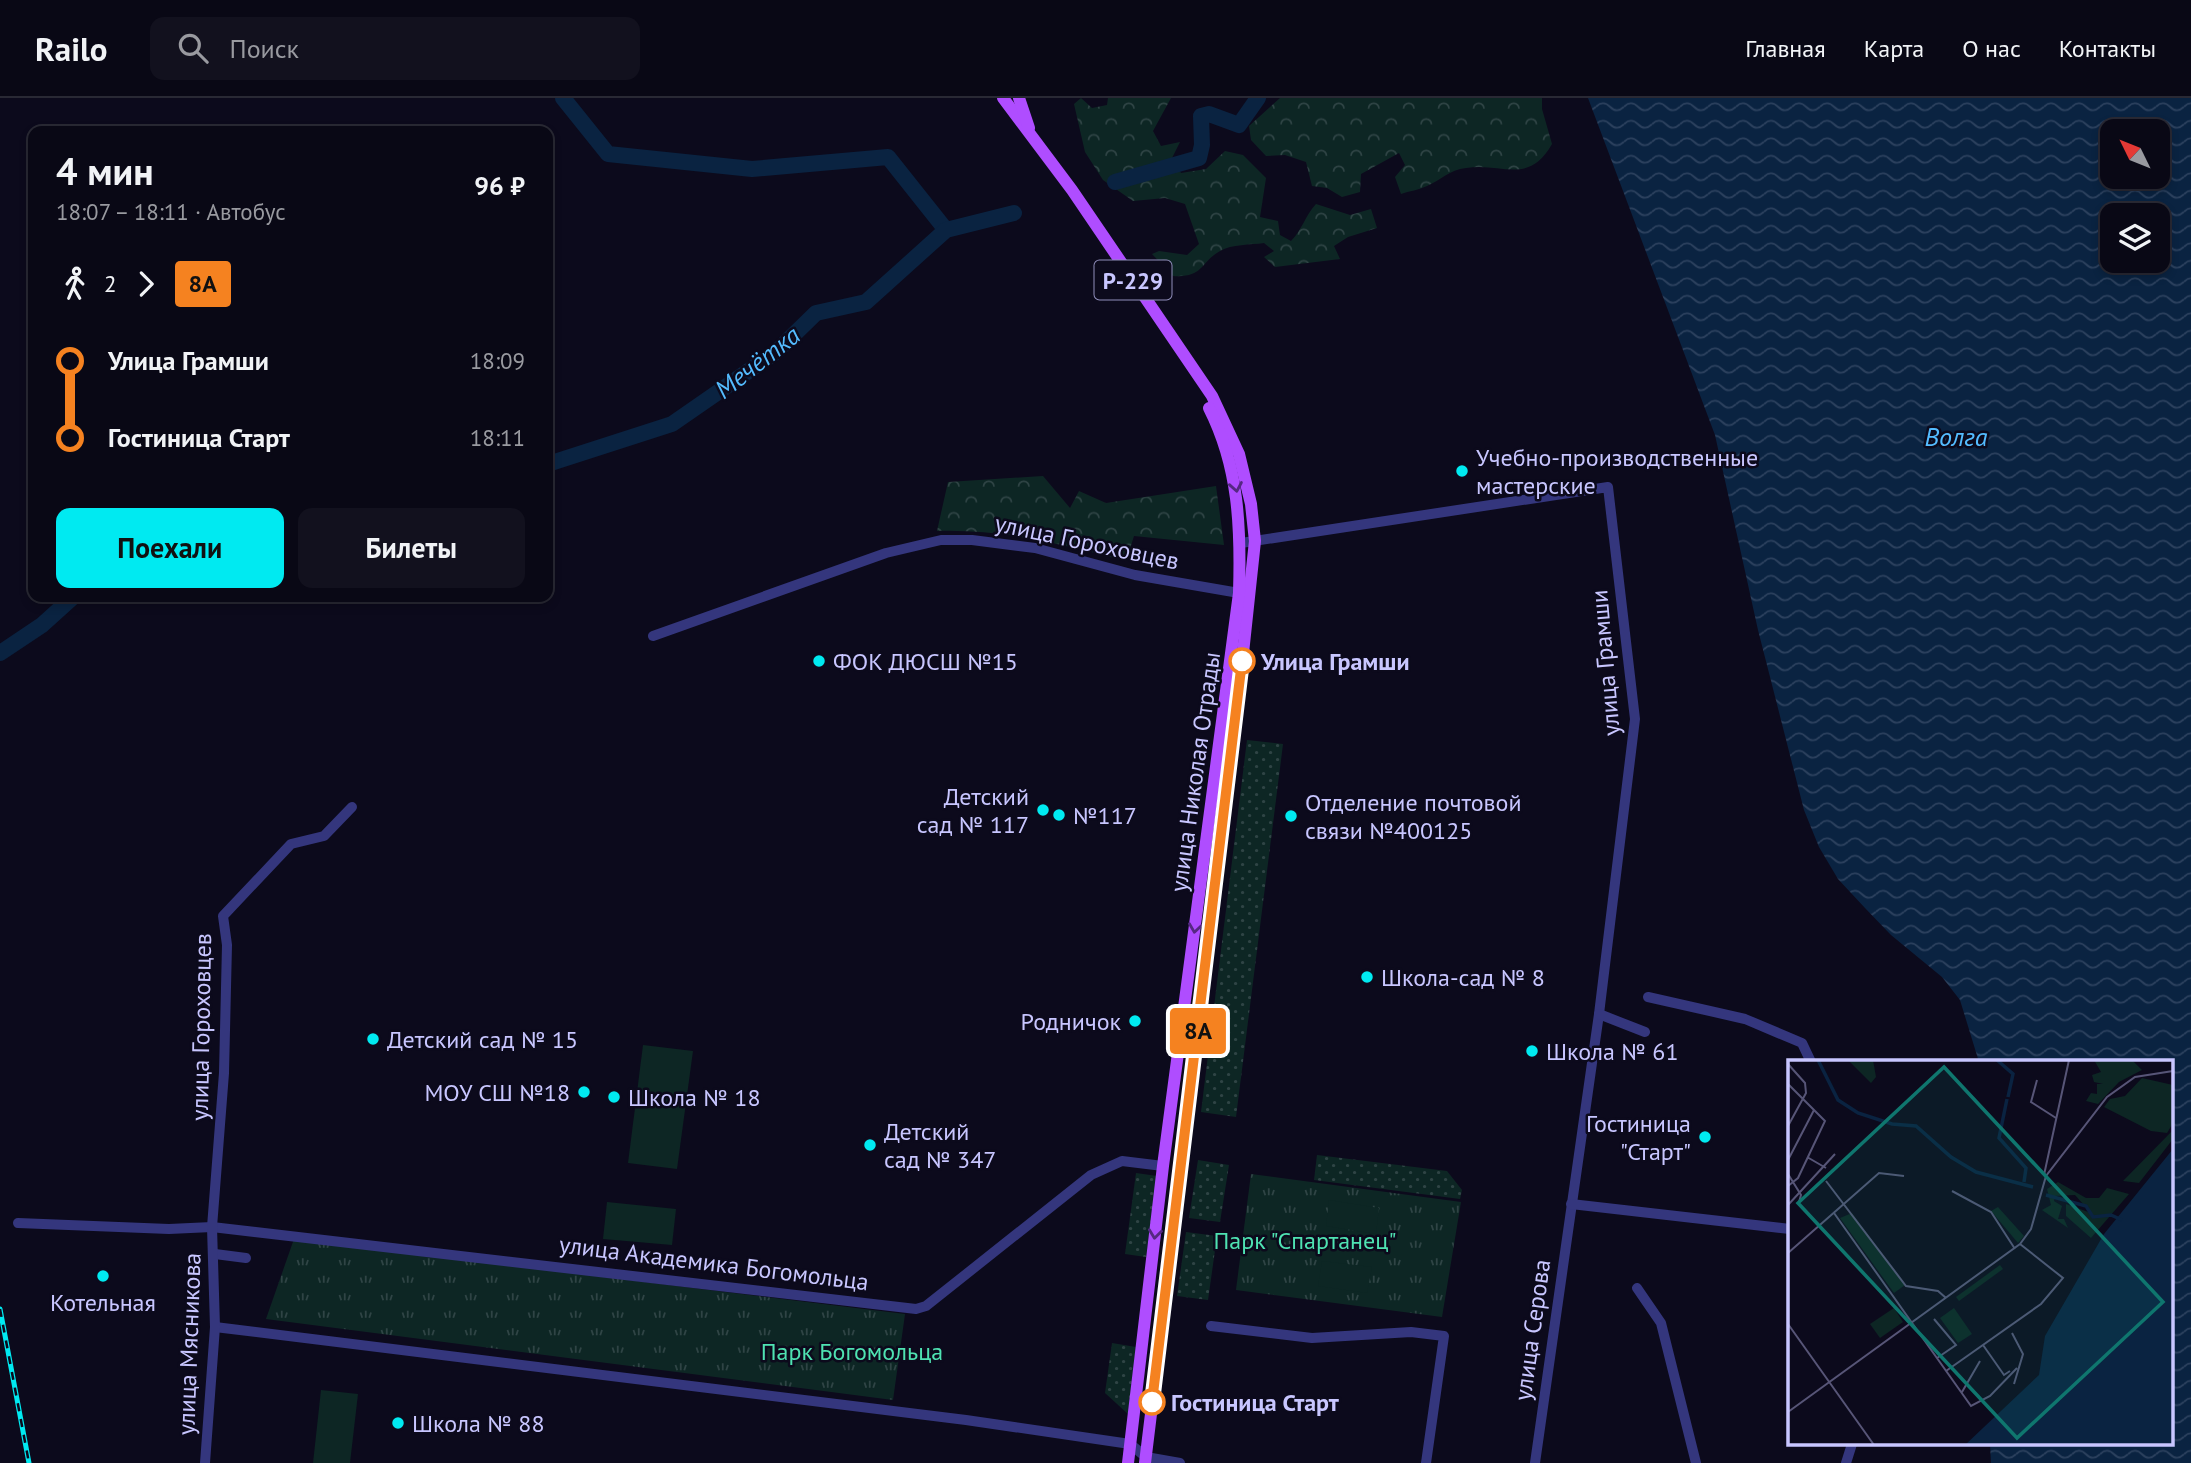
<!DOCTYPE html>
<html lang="ru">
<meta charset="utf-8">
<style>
body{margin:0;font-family:"PT Sans",sans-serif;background:#12111e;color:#f1f3f6;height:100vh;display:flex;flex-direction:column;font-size:26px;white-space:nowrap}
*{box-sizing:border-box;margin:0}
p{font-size:23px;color:#999aa0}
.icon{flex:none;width:38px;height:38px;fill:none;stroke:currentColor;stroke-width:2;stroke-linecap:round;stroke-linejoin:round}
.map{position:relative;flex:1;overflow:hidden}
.drawer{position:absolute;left:28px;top:28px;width:525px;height:476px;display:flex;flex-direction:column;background:#090815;border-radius:14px;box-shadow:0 4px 10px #0003,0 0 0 2px #292934}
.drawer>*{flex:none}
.badge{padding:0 14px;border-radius:5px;font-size:24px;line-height:46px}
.needle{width:46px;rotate:313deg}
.fabs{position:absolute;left:2100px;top:21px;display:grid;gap:14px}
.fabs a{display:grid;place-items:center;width:70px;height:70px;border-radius:14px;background:#090815;box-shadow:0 4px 10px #0003,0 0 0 2px #292934;font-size:35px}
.map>.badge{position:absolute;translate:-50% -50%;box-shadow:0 0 0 4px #fff}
.legs{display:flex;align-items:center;gap:10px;height:77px;padding:0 28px;font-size:23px}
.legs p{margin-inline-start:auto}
.overview{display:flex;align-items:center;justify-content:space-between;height:119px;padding:0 28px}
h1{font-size:38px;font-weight:700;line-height:52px}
.primary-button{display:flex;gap:14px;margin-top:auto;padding:14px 28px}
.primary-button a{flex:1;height:80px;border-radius:14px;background:#00eaf1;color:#111;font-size:28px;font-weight:700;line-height:80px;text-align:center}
.primary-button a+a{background:#12111e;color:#f1f3f6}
ul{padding:0 28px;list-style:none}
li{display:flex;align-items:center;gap:24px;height:77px;font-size:26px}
li i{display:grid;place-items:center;width:10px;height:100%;margin:0 9px;background:currentColor}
li i::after{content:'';width:18px;height:18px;margin:-9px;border:5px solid;border-radius:50%;background:#090815}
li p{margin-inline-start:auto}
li:first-child i{background:linear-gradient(#0000 50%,currentColor 0)}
li:last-child i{background:linear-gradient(currentColor 50%,#0000 0)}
header{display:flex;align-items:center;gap:42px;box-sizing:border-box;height:98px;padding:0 35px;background:#090815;border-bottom:2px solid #292934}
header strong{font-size:33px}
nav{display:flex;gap:38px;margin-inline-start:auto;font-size:24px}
.search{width:490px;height:63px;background:#12111e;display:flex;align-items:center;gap:18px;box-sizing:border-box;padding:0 24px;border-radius:14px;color:#999aa0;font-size:26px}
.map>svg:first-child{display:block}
.grass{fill:url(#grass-dots)}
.forest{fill:url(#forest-crowns)}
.park{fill:url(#park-tufts)}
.garden{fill:#0d2624}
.water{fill:url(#water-waves);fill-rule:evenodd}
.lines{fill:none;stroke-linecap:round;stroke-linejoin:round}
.river{stroke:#0a2341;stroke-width:16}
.minor{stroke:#34367d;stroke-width:10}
.major{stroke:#af4dff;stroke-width:12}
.rail-casing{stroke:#00eaf1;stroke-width:5}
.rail{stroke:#0c0a1c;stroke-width:2.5;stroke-dasharray:8;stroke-linecap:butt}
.oneway{stroke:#552882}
.line-1-casing{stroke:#fff;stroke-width:16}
.line-1{stroke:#f58220;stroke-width:10}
.poi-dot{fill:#00eaf1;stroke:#0c0a1c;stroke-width:2.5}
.stop-1-dot{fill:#fff;stroke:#f58220;stroke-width:3.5}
.labels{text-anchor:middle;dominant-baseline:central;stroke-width:5;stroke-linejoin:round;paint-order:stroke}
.shield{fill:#0c0a1c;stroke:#908ebb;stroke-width:2}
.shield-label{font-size:23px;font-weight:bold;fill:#c8c6ff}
.poi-label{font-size:24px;fill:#c8c6ff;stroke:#0c0a1c;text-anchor:start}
.street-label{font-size:24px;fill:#c8c6ff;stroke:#0c0a1c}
.stop-label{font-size:24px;font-weight:bold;fill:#c8c6ff;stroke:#0c0a1c;text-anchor:start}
.park-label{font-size:24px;fill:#4fe2b2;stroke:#0c0a1c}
.water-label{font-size:26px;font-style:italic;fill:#54bcff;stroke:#0c0a1c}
.inset-river{fill:none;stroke:#0a2341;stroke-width:3.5}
.inset-road{fill:none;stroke:#575577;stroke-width:2}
.view{fill:#0f766e;fill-opacity:0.15;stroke:#0f766e;stroke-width:3.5}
.inset-edge{fill:none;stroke:#c8c6ff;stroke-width:3.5}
</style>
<header>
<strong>Railo</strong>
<div class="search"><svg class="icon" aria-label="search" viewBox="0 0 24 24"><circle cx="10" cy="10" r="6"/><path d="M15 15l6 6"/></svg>Поиск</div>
<nav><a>Главная</a><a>Карта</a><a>О нас</a><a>Контакты</a></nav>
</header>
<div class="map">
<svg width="2191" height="1365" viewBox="0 0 2191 1365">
<defs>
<pattern id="grass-dots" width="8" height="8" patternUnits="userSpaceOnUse" patternTransform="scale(1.75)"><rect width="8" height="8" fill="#0d2624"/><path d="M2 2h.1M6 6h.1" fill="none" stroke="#2f4445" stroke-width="1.8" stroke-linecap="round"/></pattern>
<pattern id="forest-crowns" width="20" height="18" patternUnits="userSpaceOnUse" patternTransform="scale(1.75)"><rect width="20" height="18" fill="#0d2624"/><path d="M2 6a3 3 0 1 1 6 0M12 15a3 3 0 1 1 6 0" fill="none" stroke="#2f4445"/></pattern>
<pattern id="park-tufts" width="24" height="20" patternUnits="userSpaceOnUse" patternTransform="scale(1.75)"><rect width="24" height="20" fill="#0d2624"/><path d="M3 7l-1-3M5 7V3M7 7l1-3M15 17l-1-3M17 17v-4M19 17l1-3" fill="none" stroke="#2f4445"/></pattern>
<pattern id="water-waves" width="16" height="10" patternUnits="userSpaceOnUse" patternTransform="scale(1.75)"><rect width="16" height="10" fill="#0a2341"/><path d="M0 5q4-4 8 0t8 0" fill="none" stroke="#2c415e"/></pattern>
</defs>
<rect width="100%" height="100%" fill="#0c0a1c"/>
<g class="grass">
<polygon points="1247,642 1283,646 1236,1019 1201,1014"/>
<polygon points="1317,1057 1447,1073 1462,1092 1460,1101 1314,1082"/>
<polygon points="1198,1062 1229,1067 1220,1124 1189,1120"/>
<polygon points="1136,1075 1157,1078 1146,1159 1125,1156"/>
<polygon points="1186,1134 1217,1138 1208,1202 1177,1198"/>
<polygon points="1112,1245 1136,1249 1128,1316 1105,1295"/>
</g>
<g class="forest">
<path d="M1081,0L1092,10L1107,7L1108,0H1171L1153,33L1161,48L1180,44L1172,60L1181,75L1206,71L1225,53L1243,57L1266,80L1260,119L1278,123L1280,137L1291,143C1302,132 1305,118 1316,106L1350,117L1371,111L1377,130L1348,139L1334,148L1340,161L1275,169L1264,159L1274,153L1264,145C1250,147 1232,146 1220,153C1200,164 1204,180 1173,178L1152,156L1159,153L1187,157L1199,146L1185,106L1165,100L1133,103L1103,82L1085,54L1074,6Z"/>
<path d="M1280,0H1542V11L1552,46C1528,88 1502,64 1466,70C1449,72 1441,82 1427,88C1419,92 1409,93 1401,96L1395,79L1405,67L1399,55L1361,76L1360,94L1342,99L1327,90L1312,88L1306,64L1285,57L1266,58L1251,42L1249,28Z"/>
<path d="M1043,378L1070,410L1079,393L1106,405L1216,388L1224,447L1134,438L1126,463C1062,446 1003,431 937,433L948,384Z"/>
</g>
<g class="park">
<polygon points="1251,1076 1461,1104 1442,1219 1236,1192"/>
<polygon points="294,1141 905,1216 893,1302 266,1221"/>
</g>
<g class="garden">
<polygon points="643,947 693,953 677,1071 628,1065"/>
<polygon points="1329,1102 1379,1110 1376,1136 1326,1128"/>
<polygon points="607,1104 676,1111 672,1147 603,1141"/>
<polygon points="1322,1163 1372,1169 1367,1195 1318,1188"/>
<polygon points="321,1292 358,1296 350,1365 313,1365"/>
</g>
<path class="water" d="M1588,0H2191V1365H1991L1990,1346H2172V964H1979L1960,902L1942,879L1891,837L1865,810L1838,781L1819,749L1804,712L1758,532L1715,337ZM2112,33H2158V79H2112ZM2112,117H2158V163H2112Z"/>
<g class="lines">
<g class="river">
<polyline points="563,0 608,56 752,71 888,59 946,132"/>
<polyline points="1115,84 1199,60 1202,47 1201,18 1209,16 1239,27 1258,0"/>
<polyline points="548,366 672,326 776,254 816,215 866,204 946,132 1014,115"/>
<polyline points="0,555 42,527 73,499"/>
</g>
<g class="minor">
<polyline points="1241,445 1608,389 1635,621 1599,916 1535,1365"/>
<polyline points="653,538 886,455 941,442 972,442 1035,450 1135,477 1239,495"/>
<polyline points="1648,899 1745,921 1802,945 1811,964"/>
<polyline points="1599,916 1645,934"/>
<polyline points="1571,1106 1790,1131"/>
<polyline points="18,1125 169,1131 212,1129 916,1211 926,1208 1091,1077 1122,1063 1163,1068"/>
<polyline points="215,1156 246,1160"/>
<polyline points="1637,1190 1661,1225 1696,1365"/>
<polyline points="1211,1228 1312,1240 1411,1234 1444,1238 1426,1365"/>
<polyline points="215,1229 966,1322 1130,1346 1146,1359 1180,1365"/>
<polyline points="205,1365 215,1229 212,1129 224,975 227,847 223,818 291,746 324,738 352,709"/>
<polyline points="1846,1365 1852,1346"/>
</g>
<g class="major">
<polyline points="1003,0 1072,92 1212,298 1239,356 1251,406 1255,443 1237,611 1145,1365"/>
<polyline points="1019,0 1029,30"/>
<path d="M1128,1365L1163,1068L1239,495C1241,430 1239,369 1209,310"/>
</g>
<g class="rail-casing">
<polyline id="rail" points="0,1211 29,1365"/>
</g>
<use href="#rail" class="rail"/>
</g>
<defs><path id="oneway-chevron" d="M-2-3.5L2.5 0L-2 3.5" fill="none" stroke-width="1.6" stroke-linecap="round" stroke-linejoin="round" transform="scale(1.75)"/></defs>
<g class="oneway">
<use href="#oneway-chevron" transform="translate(1236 389) rotate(80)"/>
<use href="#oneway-chevron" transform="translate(1195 830) rotate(98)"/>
<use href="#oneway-chevron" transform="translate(1155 1136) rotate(97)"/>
</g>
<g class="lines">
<g class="line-1-casing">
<polyline id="line-1" points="1152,1304 1242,563"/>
</g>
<use href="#line-1" class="line-1"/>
</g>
<g class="poi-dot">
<circle cx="1462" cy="373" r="7"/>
<circle cx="819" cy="563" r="7"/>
<circle cx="1043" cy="712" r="7"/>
<circle cx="1059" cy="717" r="7"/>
<circle cx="1291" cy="718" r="7"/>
<circle cx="1367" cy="879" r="7"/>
<circle cx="1135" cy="923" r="7"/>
<circle cx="373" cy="941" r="7"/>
<circle cx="1532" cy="953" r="7"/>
<circle cx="584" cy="994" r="7"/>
<circle cx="614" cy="999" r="7"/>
<circle cx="1705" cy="1039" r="7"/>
<circle cx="870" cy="1047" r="7"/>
<circle cx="103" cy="1178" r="7"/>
<circle cx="398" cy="1325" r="7"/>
</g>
<g class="stop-1-dot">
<circle cx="1242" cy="563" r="12"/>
<circle cx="1152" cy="1304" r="12"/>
</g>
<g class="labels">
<rect class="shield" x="1094.5" y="162.5" width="77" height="39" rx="5"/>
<g class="shield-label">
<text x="1133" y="182">Р-229</text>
</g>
<g class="poi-label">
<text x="1476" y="359">Учебно-производственные<tspan x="1476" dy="28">мастерские</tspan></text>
<text x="833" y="563">ФОК ДЮСШ №15</text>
<text x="1029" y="698" text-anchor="end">Детский<tspan x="1029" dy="28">сад № 117</tspan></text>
<text x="1305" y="704">Отделение почтовой<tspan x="1305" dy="28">связи №400125</tspan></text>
<text x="1073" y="717">№117</text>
<text x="1381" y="879">Школа-сад № 8</text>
<text x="1121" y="923" text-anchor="end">Родничок</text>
<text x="387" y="941">Детский сад № 15</text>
<text x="1546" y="953">Школа № 61</text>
<text x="570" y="994" text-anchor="end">МОУ СШ №18</text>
<text x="628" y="999">Школа № 18</text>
<text x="1691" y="1025" text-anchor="end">Гостиница<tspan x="1691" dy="28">"Старт"</tspan></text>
<text x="884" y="1033">Детский<tspan x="884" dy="28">сад № 347</tspan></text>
<text x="103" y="1204" text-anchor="middle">Котельная</text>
<text x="412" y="1325">Школа № 88</text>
</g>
<g class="street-label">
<text transform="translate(1087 444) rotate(12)">улица Гороховцев</text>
<text transform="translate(1605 565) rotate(-95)">улица Грамши</text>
<text transform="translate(1195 674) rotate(-82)">улица Николая Отрады</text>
<text transform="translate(201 929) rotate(-89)">улица Гороховцев</text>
<text transform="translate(714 1165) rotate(7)">улица Академика Богомольца</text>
<text transform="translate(1532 1232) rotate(-82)">улица Серова</text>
<text transform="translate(189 1246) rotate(-88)">улица Мясникова</text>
</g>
<g class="stop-label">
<text x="1261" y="563">Улица Грамши</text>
<text x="1171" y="1304">Гостиница Старт</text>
</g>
<g class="park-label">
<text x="1305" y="1142">Парк "Спартанец"</text>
<text x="852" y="1253">Парк Богомольца</text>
</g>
<g class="water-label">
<text transform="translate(757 264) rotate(-38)">Мечётка</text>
<text x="1956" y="338">Волга</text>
</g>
</g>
<g transform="translate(1788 962)">
<rect width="385" height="385" fill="#0c0a1c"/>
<path d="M212,205L215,209L171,241L168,237Z" fill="#0d2624"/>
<path d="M306,0H344L354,10L331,22L310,44L298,41L303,33L309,34V24H315L306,22L304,15L313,12ZM354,18L385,25V63L379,73L363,71L316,47L322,39L337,36ZM385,70V79L351,123L335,121ZM270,122L298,138H311L319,128L341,134L303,178L278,156V144L303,153L287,135L267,136L266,141L274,146L270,159H276L280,168L254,150L263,145L259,129ZM210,147L236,176L230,183L203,151Z" fill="#0d2624"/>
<path d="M64,153L117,225L106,233L52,158ZM106,248L115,262L92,278L82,264ZM166,248L184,274L170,283L152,258Z" fill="#0d2624"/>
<path d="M60,0H85L88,17L83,23Z" fill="#0d2624"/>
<path d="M385,89V385H177L251,315L257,276L316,174Z" fill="#0a2341"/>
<path class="inset-river" d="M30,0L50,40L70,53L104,64L128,66L163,97L188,112L245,127M209,0L225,14L220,37M219,39L211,78L238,108L236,122M258,135L298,146L305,157L323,155L334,160"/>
<path class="inset-road" d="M0,4L17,23L18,33L0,66M249,20L243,42L268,58M0,24L37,61L10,118L0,126M19,97L38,108M0,100L26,50M0,114L13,135L11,142M256,115L281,0M38,121L118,226L150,231L158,238M164,131L203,152L227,189M0,145L47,94M46,153L183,346L202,336L229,308M0,193L91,113L116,116M146,259L168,285L149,298M0,264L86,385M224,273L235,294L226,324M195,285L216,315L222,311M158,311L253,244L275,218L232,184M174,332L192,301M0,352L232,184L243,169L258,116L319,37L347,17L385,11"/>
<path class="view" d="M156,7L375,242L229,378L10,143Z"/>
<rect width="385" height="385" class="inset-edge"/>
</g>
</svg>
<div class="fabs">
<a><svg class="needle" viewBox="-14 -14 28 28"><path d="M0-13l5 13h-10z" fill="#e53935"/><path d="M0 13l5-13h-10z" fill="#999aa0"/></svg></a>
<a><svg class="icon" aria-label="layers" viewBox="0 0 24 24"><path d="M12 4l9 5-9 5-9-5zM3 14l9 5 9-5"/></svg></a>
</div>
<b class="badge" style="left:1198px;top:933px;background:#f58220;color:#111">8А</b>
<section class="drawer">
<div class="overview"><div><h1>4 мин</h1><p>18:07 – 18:11 · Автобус</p></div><b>96 ₽</b></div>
<div class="legs"><svg class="icon" aria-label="walk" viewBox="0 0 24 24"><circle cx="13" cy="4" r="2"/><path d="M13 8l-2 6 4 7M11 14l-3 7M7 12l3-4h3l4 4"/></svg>2<svg class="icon" aria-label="forward" viewBox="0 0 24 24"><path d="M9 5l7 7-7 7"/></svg><b class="badge" style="background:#f58220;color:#111">8А</b></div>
<ul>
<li><i style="color:#f58220"></i><b>Улица Грамши</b><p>18:09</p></li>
<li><i style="color:#f58220"></i><b>Гостиница Старт</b><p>18:11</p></li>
</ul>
<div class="primary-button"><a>Поехали</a><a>Билеты</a></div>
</section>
</div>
